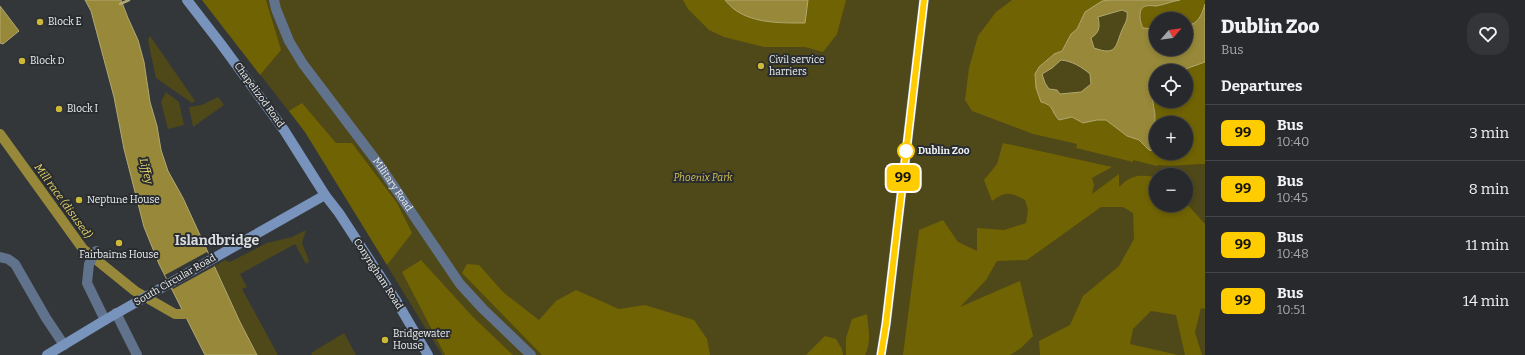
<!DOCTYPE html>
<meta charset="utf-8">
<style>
body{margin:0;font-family:Bitter,serif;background:#333538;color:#f1f3f6;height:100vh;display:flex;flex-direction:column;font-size:15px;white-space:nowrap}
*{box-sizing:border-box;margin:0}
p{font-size:13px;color:#a4a6a9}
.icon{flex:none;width:22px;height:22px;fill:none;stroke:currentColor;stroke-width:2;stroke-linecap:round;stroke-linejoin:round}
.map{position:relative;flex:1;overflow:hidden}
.panel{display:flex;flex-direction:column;background:#27292c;width:320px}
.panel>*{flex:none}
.badge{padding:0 8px;border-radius:6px;font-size:14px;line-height:26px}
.needle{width:26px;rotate:62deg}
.fabs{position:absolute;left:1149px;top:12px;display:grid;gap:8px}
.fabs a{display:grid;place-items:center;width:44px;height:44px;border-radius:50%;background:#27292c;box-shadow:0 2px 6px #0003,0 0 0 1px #434548;font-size:20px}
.map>.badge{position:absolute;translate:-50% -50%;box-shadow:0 0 0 2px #fff}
h2{padding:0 16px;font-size:15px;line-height:36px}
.round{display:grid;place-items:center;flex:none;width:42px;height:42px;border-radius:16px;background:#333538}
.overview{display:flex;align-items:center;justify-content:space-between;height:68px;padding:0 16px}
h1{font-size:19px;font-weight:800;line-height:30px}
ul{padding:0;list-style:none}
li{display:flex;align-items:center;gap:12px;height:56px;padding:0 16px;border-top:1px solid #434548}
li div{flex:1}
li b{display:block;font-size:15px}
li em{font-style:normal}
li .badge{min-width:44px;font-weight:700;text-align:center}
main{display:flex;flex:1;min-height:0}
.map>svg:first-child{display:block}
.green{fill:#4f4818;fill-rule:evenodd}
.forest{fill:#706303;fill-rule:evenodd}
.water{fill:#978939;stroke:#b1a870;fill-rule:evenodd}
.pier{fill:#34373a}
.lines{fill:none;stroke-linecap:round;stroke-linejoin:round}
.stream{stroke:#b1a870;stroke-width:2.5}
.canal{stroke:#978939;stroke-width:10}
.minor{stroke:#61728c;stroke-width:10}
.tertiary{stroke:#61728c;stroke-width:10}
.secondary{stroke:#7893bc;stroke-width:10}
.line-casing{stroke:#fff;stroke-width:9}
.line{stroke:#fc0;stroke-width:6}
.poi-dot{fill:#cdb938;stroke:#2a2d30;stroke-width:1.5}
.stop-dot{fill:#fff;stroke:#fc0;stroke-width:2}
.labels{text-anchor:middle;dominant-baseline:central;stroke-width:4;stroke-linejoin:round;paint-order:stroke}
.poi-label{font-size:10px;fill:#eef0f2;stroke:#2a2d30;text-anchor:start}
.street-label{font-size:10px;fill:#eef0f2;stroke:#2a2d30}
.stop-label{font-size:10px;font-weight:bold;fill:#eef0f2;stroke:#2a2d30;text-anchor:start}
.park-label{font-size:10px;font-style:italic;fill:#d2c051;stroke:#2a2d30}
.water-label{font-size:11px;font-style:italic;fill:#ead86a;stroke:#2a2d30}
.district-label{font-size:14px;font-weight:bold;fill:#dadde1;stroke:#2a2d30}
</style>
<main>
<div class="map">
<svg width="1205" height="355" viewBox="0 0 1205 355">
<rect width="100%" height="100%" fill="#34373a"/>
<g class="green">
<path d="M202,0H1205V355H442L305,132ZM1156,19H1186V49H1156ZM1156,71H1186V101H1156ZM1156,123H1186V153H1156ZM1156,175H1186V205H1156Z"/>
<polygon points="150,36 195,101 192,103 156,78 148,40"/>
<polygon points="166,92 179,102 184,125 168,129 161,102"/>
<polygon points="218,97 224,105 193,127 189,107 202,105"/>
<polygon points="306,230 302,243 309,261 306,264 295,244 240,274 247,287 242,289 278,355 257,355 240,322 215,266 225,260 230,262 267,243 292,237"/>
<polygon points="344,333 356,355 312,355 311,353"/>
</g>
<g class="forest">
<polygon points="202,0 266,0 281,50 260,75"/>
<polygon points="683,0 725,0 730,7 807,2 808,0 846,0 837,34 823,52 805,47 764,47 724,37 709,30 688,9"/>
<path d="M1012,0H1110L1102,1L1085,12L1077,29L1071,34L1062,51L1053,54L1039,67L1035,74L1036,88L1053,110L1055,117L1059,120L1072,117L1083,123L1097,120H1106L1127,136L1139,140L1149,150L1154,151L1155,115L1152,96L1156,94V101H1186V71H1180L1205,62V164C1189,164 1174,167 1158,165L1157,166L1133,160V162L1076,148L1077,144L1033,134L972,111L965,100L969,68L978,36L996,12ZM1156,123H1186V153H1156Z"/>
<path d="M1174,0H1205C1205,12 1199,24 1186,26V19H1156V29L1143,28C1140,22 1137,8 1146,6C1149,5 1153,6 1156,6C1162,5 1168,2 1174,0Z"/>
<polygon points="302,103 336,143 352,143 397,203 412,233 387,265 305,132 289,111"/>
<path d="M1003,143L1112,167L1092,178L1094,185L1092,194L1119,174V187C1133,174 1138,175 1156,177V205H1186V203L1205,224V309L1201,308L1195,332L1202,355H1185L1176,315L1151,311L1133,329L1130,344L1178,355H1040L1039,341L1070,325L1083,296L1119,266L1134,239L1133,213L1123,207H1101L1027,260L997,261L986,280L960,307L1020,281L1033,336L1021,348L1010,355H903L919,230L943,220L958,242L977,251V228L1004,230L1026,223L1028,210L1025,200C1010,192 1006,191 992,201L984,180L997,164Z"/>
<polygon points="421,260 473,317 513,355 445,355 402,272"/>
<polygon points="467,264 479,265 504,293 539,320 556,301 576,290 619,309 645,305 694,320 707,339 710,355 542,355 462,273"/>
<path d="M867,314C868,327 872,343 865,355H846V338L852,319Z"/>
<polygon points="825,336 836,339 842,349 843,355 806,355"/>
</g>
<g class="water">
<polygon points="85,0 121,0 128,18 138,40 144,62 150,102 157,126 161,150 168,171 183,198 240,322 257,355 205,355 159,264 144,227 124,149 114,97 91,11"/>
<path d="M725,0H808L805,23C778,23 743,24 725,0Z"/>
<path d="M1110,0H1180C1172,1 1164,5 1156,6C1153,6 1149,5 1146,6C1137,8 1140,22 1143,28L1156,29V49H1186V26C1199,24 1202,14 1205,4V62L1180,71H1156V94L1152,96L1155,115L1154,151L1149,150L1139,140L1127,136L1106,120H1097L1083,123L1072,117L1059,120C1051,113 1055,105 1041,102L1036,88L1035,74L1039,67L1054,54L1062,51L1071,34L1077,29L1085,12L1102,1ZM1122,10L1127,12C1128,20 1125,23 1122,30C1115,47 1117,56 1094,48L1091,38C1100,32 1100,27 1098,17ZM1061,60C1072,61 1082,67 1090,74L1091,84L1081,92L1060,94L1057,90L1049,89L1045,83L1042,74L1052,68Z"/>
<polygon points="0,6 19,31 3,44 0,43"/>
</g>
<polygon class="pier" points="207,252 215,266 173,289 165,275"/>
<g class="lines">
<polyline class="stream" points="120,4 129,0"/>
<polyline class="canal" points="0,134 83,249 135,291 175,314 184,314 197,310"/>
<g class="minor">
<path id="s1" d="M274,0L276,9L289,41L303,64L378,163L460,284L483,309L531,355"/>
<polyline points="96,251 89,264 87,283 105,320"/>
<polyline points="0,257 8,259 15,264 46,318 64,345"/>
<polyline points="116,313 137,355"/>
</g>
<polyline class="tertiary" points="881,355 886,324 924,0"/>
<g class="secondary">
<polyline points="187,0 221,44 284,130 325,195 339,213 397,302 428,355"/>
<polyline points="47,355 105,320 325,195"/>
</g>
</g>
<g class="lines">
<g class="line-casing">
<polyline id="line" points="881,355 886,324 924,0"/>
</g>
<use href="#line" class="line"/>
</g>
<g class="poi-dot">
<circle cx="40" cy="22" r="4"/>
<circle cx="22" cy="61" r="4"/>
<circle cx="761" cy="66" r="4"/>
<circle cx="59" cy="109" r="4"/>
<circle cx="79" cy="200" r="4"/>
<circle cx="119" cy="243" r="4"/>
<circle cx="385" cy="340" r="4"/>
</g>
<circle class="stop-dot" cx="906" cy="151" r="8"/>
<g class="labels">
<g class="poi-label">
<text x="48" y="22">Block E</text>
<text x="769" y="60">Civil service<tspan x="769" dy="12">harriers</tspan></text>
<text x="30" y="61">Block D</text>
<text x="67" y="109">Block I</text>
<text x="87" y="200">Neptune House</text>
<text x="119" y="255" text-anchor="middle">Fairbairns House</text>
<text x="393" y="334">Bridgewater<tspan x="393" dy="12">House</tspan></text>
</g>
<g class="street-label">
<text transform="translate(259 95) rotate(54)">Chapelizod Road</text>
<text stroke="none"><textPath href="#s1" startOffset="221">Military Road</textPath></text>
<text transform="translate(378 274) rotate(57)">Conyngham Road</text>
<text transform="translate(175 280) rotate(-30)">South Circular Road</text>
</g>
<g class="stop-label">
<text x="918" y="151">Dublin Zoo</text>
</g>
<g class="park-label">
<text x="703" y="178">Phoenix Park</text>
</g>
<g class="water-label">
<text transform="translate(146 171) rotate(76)">Liffey</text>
<text transform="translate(63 201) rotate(54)">Mill race (disused)</text>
</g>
<g class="district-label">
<text x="217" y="240">Islandbridge</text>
</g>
</g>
</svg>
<div class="fabs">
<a><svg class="needle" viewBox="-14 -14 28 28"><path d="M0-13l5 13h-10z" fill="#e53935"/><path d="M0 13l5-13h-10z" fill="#a4a6a9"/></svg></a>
<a><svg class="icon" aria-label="locate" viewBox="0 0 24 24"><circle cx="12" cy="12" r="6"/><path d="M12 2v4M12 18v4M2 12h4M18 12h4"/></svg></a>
<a>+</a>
<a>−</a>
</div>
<b class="badge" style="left:903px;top:178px;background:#fc0;color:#111">99</b>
</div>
<section class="panel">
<div class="overview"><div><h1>Dublin Zoo</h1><p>Bus</p></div><a class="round"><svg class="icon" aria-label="heart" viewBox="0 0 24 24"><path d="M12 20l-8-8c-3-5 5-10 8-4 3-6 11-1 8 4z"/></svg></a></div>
<h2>Departures</h2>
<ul>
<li><span class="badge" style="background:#fc0;color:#111">99</span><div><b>Bus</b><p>10:40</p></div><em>3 min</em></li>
<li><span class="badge" style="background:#fc0;color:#111">99</span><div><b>Bus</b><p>10:45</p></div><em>8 min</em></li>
<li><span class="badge" style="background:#fc0;color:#111">99</span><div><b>Bus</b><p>10:48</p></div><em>11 min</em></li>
<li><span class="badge" style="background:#fc0;color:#111">99</span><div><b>Bus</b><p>10:51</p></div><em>14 min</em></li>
</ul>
</section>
</main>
